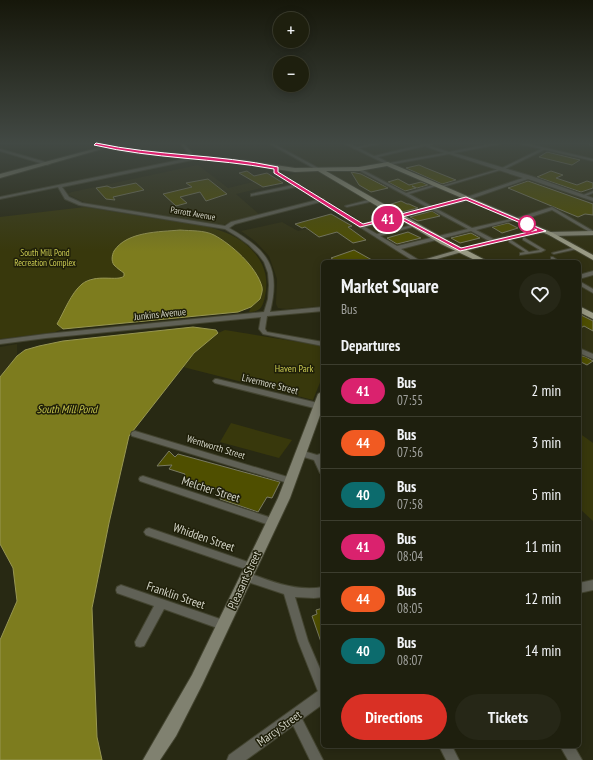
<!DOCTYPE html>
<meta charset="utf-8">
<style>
body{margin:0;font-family:"PT Sans Narrow",sans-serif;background:#262717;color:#f1f3f6;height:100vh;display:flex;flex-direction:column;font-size:15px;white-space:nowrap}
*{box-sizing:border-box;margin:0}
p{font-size:13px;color:#a1a29e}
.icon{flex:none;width:22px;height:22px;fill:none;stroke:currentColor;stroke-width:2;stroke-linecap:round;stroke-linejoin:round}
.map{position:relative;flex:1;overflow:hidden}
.drawer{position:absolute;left:321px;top:260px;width:260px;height:488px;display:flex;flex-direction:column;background:#1e1f0e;border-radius:6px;box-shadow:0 2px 10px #0003,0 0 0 1px #3c3d2e}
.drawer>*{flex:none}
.badge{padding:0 8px;border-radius:13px;font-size:14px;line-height:26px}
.tools{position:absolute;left:273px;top:12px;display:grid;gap:8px}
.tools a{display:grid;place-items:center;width:36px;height:36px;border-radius:50%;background:#1e1f0e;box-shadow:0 2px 10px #0003,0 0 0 1px #3c3d2e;font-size:20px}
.map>.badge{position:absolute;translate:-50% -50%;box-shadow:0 0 0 2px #fff}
h2{padding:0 20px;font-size:15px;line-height:36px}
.round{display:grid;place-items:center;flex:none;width:42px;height:42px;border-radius:21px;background:#262717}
.head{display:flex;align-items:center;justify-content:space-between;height:68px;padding:0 20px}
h1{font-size:19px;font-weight:700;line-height:30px}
.cta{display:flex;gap:8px;margin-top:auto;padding:8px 20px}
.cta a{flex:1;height:46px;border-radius:24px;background:#d93025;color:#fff;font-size:16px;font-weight:700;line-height:46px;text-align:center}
.cta a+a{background:#262717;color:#f1f3f6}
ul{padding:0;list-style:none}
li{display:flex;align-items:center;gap:12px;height:52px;padding:0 20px;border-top:1px solid #3c3d2e}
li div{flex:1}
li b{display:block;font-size:15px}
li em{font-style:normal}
li .badge{min-width:44px;font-weight:700;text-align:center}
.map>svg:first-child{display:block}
.built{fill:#313114}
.green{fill:#38380c}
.water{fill:#7d7c1e;stroke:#979651}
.building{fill:#4f4f00;stroke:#797a61}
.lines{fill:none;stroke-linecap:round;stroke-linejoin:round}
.pedestrian-casing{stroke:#434430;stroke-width:2}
.minor-casing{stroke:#434430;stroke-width:2}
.tertiary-casing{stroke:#434430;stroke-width:2}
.secondary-casing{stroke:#434430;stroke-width:2}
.primary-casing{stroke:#434430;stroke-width:2}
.pedestrian{fill:#606156;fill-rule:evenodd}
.minor{fill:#606156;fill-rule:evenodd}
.tertiary{fill:#606156;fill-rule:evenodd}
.secondary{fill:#808170;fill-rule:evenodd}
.primary{fill:#999a84;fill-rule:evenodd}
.rail-casing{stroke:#777866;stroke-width:2.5}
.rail{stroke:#1f1f09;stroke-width:1.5;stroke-dasharray:4.5;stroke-linecap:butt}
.line{fill:#da226e;stroke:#fff;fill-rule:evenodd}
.stop-dot{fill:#fff;stroke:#da226e;stroke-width:2}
.labels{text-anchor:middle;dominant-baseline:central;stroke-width:3;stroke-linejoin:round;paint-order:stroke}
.far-street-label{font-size:9px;fill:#d3d4c7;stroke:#1f1f09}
.far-park-label{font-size:9px;fill:#caca51;stroke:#1f1f09}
.street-label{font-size:10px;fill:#d3d4c7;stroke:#1f1f09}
.park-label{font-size:10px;fill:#caca51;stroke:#1f1f09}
.water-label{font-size:11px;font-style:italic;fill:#c7c64d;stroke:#1f1f09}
.near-street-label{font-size:12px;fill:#d3d4c7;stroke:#1f1f09}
</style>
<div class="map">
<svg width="593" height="760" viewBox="0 0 593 760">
<rect width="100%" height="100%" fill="#282913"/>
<g class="built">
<polygon points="275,144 593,144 593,354 579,347 579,262 422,262 416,258 410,262 323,262 323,306 286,309 278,308 276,304 277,279 269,256 255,241 241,231 282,222 298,231 354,217 287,176 319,167"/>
<polygon points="198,165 228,188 278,176 287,182 236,194 260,215 222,225 99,205 84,202 67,194 72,192"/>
<polygon points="17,344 17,356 0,377 0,347"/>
</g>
<g class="green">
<path d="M85,207C110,211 134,215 158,219C193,224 238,226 259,259C266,270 268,282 265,296C263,307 260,312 249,312L251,307L260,299C263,281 255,269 242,257C234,250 223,238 213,235C184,227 144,228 118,246L114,265L124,273V276C117,283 103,277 93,278C75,282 65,310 57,325L63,329L55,332L0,339V217Z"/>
<path d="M225,330L323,346V375L313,400L183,367C194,353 208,336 225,330Z"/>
<polygon points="231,423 292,440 279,458 220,442"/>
<polygon points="579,433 593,443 593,521 579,508"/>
</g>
<g class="water">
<path d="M180,230C191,231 204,230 214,235C231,244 257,267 262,287C263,291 261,295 260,299L251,307L238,312L63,329L57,324C64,312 71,293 82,284C96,273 118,282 124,276V273C121,271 117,268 114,265C111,261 112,255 114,251C127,231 160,232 180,230Z"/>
<polygon points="193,327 216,330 218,333 194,353 129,436 109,523 92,608 97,737 102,760 0,760 0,640 17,601 13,568 0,544 0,377 17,356 25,350 39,346 63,341"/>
</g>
<g class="building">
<polygon points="547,152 580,160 572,165 539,157"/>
<polygon points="419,165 426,168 456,180 442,184 406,168"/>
<polygon points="247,171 254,176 267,173 283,183 263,187 239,173"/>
<polygon points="551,171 563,175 556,178 577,185 587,181 593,183 593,188 581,192 537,177"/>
<polygon points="351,172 361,174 388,188 371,192 359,185"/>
<polygon points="208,179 227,194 206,201 200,192 180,197 187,203 176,206 163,194 192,187 186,183"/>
<polygon points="398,179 409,185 421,182 428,185 417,188 412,186 416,188 405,191 388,182"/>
<polygon points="528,181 593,204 593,215 585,214 578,217 508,188"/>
<polygon points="136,183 144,190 113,197 115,200 106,199 96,188 107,186 112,188"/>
<polygon points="401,201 407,204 409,204 418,208 402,212 388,205"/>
<polygon points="432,211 440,216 418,221 410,217"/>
<polygon points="331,214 352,226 348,227 366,240 353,243 337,232 319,237 305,227 302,228 295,224"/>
<polygon points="508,223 518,228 502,233 492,227"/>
<polygon points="408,232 421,238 397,244 387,238"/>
<polygon points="471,233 480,238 460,243 451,238"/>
<polygon points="354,250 372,260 365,262 337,262 331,258"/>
<polygon points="579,314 593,321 593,331 584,326 579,329"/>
<polygon points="579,355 586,357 593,361 587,365 579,361"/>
<polygon points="169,451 175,457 178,454 280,482 272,498 267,497 258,512 220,499 221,496 217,495 220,490 189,481 183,478 185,474 169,469 172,465 157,466"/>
<polygon points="323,608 323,645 322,645 312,616 317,614 316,610"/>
</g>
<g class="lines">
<g class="pedestrian-casing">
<g id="pedestrian">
<polygon points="502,168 504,169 443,187 441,186"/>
<polygon points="523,238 525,238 545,250 541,252 520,255 520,253 525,252 509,242 509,240 511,240 529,252 540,250 523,240"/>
<polygon points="576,247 578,248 577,249 554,254 552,253"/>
<polygon points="551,257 553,257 560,262 555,262 551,259"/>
</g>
</g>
<g class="minor-casing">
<g id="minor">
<polygon points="114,144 122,144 107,148 105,147"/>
<path d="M181,144H184L193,154L192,160L62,187L69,197L82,203L225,226L231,222L317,200L296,187L251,196V194L293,185L274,173L275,168L277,167L279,168L277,172L297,184H299L300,186L321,199H324V201L362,224L401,215V217L365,227L377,234L416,224V226L380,236L397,246L468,229L358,170V168H359L406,193L436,184V186L409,194L472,228L515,218H517L552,207L593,231V234L552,210L519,221L515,220L476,230L495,240V242H491L471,231L401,249L422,262H415L320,202L235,224L229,228C268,250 281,267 270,312L323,307V311L267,316L265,329L267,332L323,342V346L263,334L259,329L261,317L46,338L0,344V340L46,334L264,312L268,299L269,285L268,273L264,262L258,254L249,245L238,237L225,229L79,205L65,199L58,187L0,199V197L189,158L190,155Z"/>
<polygon points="270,144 274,144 322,170 319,171"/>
<polygon points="370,144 379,144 355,149 353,148"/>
<polygon points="543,148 546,149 503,170 500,169"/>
<polygon points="0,149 49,163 50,164 47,165 0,151"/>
<polygon points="593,191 593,193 583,197 581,196"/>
<polygon points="372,199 374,200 374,201 347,207 345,206"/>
<polygon points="593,271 593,275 579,279 579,275"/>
<polygon points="579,281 593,289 593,293 579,285"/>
<polygon points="579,348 593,354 593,359 579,353"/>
<polygon points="215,379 217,379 318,403 322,406 318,409 215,383 213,381"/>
<polygon points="135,431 291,478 294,479 295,481 294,483 291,484 132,436 131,434 132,432"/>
<polygon points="300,450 317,455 323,453 323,459 322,460 323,462 323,474 320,473 314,460 297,455 296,453 297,451"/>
<polygon points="143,476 275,519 277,522 275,525 272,526 140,481 139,479 140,477"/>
<polygon points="149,528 251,563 254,564 256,567 254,570 251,571 146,535 144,532 146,529"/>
<path d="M246,572C271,581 296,592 323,587V597L314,598L295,597L308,641L323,676V696L319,694L298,641L284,594L242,580L241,577L242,574Z"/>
<polygon points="121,585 223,620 227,621 228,625 227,629 223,630 164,609 144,646 140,647 136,646 135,642 154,606 117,593 116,590 117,587"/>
<polygon points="295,711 299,713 323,760 310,760 289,717 291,713"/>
<polygon points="439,746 452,746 459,760 446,760"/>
<polygon points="560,746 574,746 582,760 568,760"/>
</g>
</g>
<g class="tertiary-casing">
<g id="tertiary">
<path d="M345,144H351L374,156L424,144H433L430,146L449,152L489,144H500L454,153L531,176L593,198V201L528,179L462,202L399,218L396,216L397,215L458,200L523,178L449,154L388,165ZM425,146L444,153L389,163L378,157Z"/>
<polygon points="520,144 529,144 593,159 593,161"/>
<polygon points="593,580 593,590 579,593 579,583"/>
<polygon points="323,689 323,704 246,760 227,760 229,755 318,691"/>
</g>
</g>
<g class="secondary-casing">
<g id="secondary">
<polygon points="105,146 109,147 0,178 0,174"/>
<polygon points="543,229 546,231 545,232 498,242 426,262 416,262 495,239"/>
<polygon points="593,231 593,235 551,236 548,234 551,232"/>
<polygon points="323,391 323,407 290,498 202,685 176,736 160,760 143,760 192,675 278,498 318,394"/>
</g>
</g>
<g class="primary-casing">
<g id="primary">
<polygon points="94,144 104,144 127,149 243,160 295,168 359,167 388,162 553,233 593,255 593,260 549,235 387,166 359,171 326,171 447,240 489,262 479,262 441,244 318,171 295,172 243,164 127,153"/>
<polygon points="579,306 593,313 593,319 579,312"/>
</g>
</g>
<use href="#pedestrian" class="pedestrian"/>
<use href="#minor" class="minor"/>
<use href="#tertiary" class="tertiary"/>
<use href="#secondary" class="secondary"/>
<use href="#primary" class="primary"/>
<g class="rail-casing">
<polyline id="rail" points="590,144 593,145"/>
</g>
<use href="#rail" class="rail"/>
</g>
<linearGradient id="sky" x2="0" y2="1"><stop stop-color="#16170a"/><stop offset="0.57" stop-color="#424944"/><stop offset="1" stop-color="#424944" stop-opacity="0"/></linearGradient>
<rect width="593" height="251" fill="url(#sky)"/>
<path class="line" d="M96,143C156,156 218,154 278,167V172L363,224L466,197L546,231L460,251L400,219V217L360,227L274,173V169C215,158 153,159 94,145ZM466,200L537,230L461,248L402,217Z"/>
<circle class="stop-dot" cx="527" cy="224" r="8"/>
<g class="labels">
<g class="far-street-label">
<text transform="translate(193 213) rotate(10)">Parrott Avenue</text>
</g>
<g class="far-park-label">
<text x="45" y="252">South Mill Pond<tspan x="45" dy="10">Recreation Complex</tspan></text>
</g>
<g class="street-label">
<text transform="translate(160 314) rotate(-6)">Junkins Avenue</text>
<text transform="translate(270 384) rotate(14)">Livermore Street</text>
<text transform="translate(216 447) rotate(17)">Wentworth Street</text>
</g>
<g class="park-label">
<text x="294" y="368">Haven Park</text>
</g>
<g class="water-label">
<text x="67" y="409">South Mill Pond</text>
</g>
<g class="near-street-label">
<text transform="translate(211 489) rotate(18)">Melcher Street</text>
<text transform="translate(204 537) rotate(19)">Whidden Street</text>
<text transform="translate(244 580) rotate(-65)">Pleasant Street</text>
<text transform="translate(176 595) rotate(19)">Franklin Street</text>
<text transform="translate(279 728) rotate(-36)">Marcy Street</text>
</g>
</g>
</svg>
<div class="tools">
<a>+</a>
<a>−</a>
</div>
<b class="badge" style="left:388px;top:219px;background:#da226e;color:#fff">41</b>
<section class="drawer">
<div class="head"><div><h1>Market Square</h1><p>Bus</p></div><a class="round"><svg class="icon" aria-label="heart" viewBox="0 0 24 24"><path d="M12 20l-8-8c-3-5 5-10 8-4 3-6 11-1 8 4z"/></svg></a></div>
<h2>Departures</h2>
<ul>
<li><span class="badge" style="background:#da226e;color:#fff">41</span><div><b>Bus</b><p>07:55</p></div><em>2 min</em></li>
<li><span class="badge" style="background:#f15a22;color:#fff">44</span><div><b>Bus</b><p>07:56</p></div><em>3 min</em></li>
<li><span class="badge" style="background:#0c6b6d;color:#fff">40</span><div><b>Bus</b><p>07:58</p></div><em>5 min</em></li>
<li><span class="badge" style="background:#da226e;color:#fff">41</span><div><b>Bus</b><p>08:04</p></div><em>11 min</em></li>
<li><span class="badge" style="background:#f15a22;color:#fff">44</span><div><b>Bus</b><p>08:05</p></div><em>12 min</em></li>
<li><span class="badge" style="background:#0c6b6d;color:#fff">40</span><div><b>Bus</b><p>08:07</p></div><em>14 min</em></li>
</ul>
<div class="cta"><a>Directions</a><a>Tickets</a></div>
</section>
</div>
